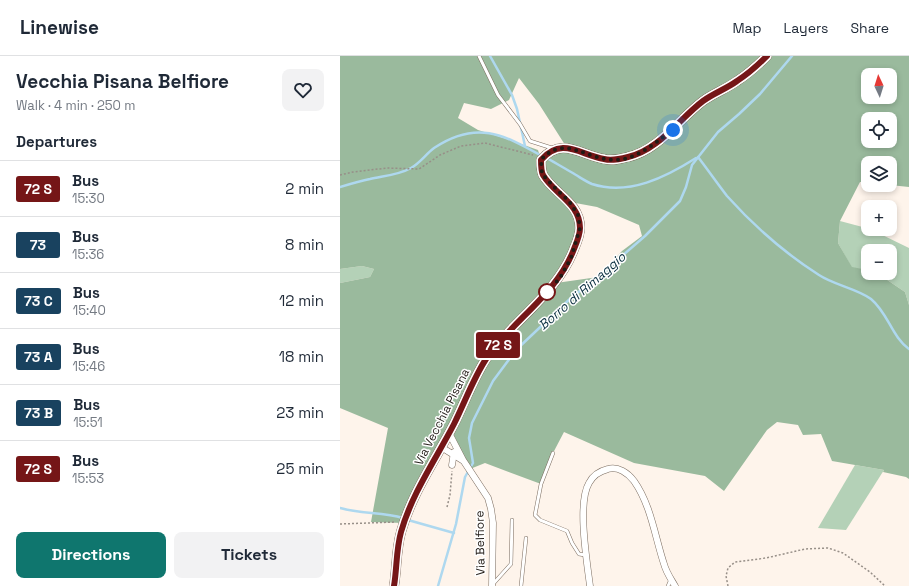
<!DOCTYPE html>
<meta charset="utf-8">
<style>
body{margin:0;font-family:"Space Grotesk",sans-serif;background:#f2f2f3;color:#1f2937;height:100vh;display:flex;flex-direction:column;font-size:15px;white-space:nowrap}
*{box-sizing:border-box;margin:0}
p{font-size:13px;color:#747a83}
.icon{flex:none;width:22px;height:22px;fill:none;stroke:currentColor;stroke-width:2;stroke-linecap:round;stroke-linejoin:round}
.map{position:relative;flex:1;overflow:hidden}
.panel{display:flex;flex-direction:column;background:#fff;width:340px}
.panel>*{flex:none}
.badge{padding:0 8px;border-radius:3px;font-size:14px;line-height:26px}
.needle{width:26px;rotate:356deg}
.buttons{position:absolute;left:521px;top:12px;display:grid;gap:8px}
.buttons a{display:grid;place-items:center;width:36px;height:36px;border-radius:8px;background:#fff;box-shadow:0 2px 6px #0003;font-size:20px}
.you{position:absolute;width:20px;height:20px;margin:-10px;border:3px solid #fff;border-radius:50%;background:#1a73e8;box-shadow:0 0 0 6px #1a73e833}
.map>.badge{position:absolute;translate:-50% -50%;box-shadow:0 0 0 2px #fff}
h2{padding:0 16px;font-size:15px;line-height:36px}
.round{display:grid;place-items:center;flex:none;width:42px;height:42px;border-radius:8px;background:#f2f2f3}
.summary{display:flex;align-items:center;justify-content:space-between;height:68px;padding:0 16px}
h1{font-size:19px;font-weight:800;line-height:30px}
.action{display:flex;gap:8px;margin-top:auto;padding:8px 16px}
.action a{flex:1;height:46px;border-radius:8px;background:#0f766e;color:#fff;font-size:16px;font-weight:800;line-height:46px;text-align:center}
.action a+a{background:#f2f2f3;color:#1f2937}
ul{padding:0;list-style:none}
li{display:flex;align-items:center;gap:12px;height:56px;padding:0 16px;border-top:1px solid #e0e1e3}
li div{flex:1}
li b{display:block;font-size:15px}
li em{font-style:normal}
li .badge{min-width:44px;font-weight:700;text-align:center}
header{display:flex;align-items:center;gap:24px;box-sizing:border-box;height:56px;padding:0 20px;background:#fff;border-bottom:1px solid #e0e1e3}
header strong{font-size:19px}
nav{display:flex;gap:22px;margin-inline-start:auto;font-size:14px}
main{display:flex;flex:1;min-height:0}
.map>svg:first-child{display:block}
.green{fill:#b4d1b7}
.forest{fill:#9aba9d;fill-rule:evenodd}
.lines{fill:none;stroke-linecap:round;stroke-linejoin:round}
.stream{stroke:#aed8ef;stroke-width:2.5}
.service-casing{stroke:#7b6c5f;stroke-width:4}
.minor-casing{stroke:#7b6c5f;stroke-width:7}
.secondary-casing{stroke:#7b6c5f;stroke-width:10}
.path{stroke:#978f88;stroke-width:1.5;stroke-dasharray:2 2;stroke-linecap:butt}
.service{stroke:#fff;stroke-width:3}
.minor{stroke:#fff;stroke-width:6}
.secondary{stroke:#f4d6d2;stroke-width:9}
.line-casing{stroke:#fff;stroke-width:9}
.line{stroke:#751617;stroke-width:6}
.walk{stroke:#201a15;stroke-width:4;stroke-dasharray:0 7.2}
.stop-dot{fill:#fff;stroke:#751617;stroke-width:2}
.labels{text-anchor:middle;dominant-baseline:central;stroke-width:3;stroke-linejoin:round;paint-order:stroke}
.street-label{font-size:12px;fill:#201a15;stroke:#fff}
.water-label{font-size:13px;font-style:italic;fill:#0b3040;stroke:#fff}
</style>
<header>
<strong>Linewise</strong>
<nav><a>Map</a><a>Layers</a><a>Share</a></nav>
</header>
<main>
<section class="panel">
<div class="summary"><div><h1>Vecchia Pisana Belfiore</h1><p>Walk · 4 min · 250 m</p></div><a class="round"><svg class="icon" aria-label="heart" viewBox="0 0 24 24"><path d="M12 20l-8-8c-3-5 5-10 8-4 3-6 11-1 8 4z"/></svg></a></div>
<h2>Departures</h2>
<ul>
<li><span class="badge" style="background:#751617;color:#fff">72 S</span><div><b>Bus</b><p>15:30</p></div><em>2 min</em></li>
<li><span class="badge" style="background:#19425f;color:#fff">73</span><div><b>Bus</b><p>15:36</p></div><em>8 min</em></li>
<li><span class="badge" style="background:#19425f;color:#fff">73 C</span><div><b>Bus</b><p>15:40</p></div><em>12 min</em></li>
<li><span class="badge" style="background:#19425f;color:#fff">73 A</span><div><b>Bus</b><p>15:46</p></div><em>18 min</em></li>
<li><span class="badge" style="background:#19425f;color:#fff">73 B</span><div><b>Bus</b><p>15:51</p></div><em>23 min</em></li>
<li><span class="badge" style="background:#751617;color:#fff">72 S</span><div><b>Bus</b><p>15:53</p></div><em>25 min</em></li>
</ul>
<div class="action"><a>Directions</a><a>Tickets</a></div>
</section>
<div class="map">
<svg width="569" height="530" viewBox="0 0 569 530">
<rect width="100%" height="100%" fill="#fef4eb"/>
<g class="green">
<polygon points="500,165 530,173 569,192 569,249 565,236 537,217 550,217 550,195 528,195 528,214 512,212 498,187"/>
<polygon points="22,210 34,213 30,221 0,227 0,213"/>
<polygon points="515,409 544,414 506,474 478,472"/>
</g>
<path class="forest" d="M0,0H569V131L550,129V107H528V126H520L500,165L498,187L512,211L528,214V217H537L565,236L569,249V423L566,421L543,416L544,414L492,405L481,378L463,379L458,369L437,366L427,374L384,435L365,420L294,407L224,376L213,397L201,428L145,407L130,413L109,377L64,467L31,466L48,372L0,352V227L30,221L34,213L22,210L0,213ZM528,19H550V41H528ZM179,22L199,48L227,92L201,104L198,94L170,84L138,74L118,62L124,47L151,53L169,44ZM528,63H550V85H528ZM230,146L257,151L299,169L302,180L282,195L258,221L216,227L240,173Z"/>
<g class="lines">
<g class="stream">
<polyline points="150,0 172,39 177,53 185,90"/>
<path d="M358,101C368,114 377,127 387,140C413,169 446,198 479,219C494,229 518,233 531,243C548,257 552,281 569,293"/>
<path d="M207,102C217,108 226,113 236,119C241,122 247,126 252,128C289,140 326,121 356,102"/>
<path d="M0,131C10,128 20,125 30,123C43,120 59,119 71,112C80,107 86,98 94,92C136,64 163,78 202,100"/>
<path d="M0,452C21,458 43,456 63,462"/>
<polyline points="68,464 114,477"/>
<polyline points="98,530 116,468 125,421 133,407 129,382 132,367 153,325 176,294 232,241 259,220 305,180 340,145 346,131 352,109 363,95 378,76 399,58 420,38 452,0"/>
</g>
<g class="service-casing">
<g id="service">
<polyline points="139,0 158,39 180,68 190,85 212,92"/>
<polyline points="213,397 201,428 195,459 200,464 227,475 232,487 239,498 245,499"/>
<polyline points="153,528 171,508 172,464"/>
<polyline points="181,530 186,482"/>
<polyline points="328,530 331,523"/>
</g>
</g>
<g class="minor-casing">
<g id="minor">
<polyline points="109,377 123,404 148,442 151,453 153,467 152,530"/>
<polyline points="101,391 122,404"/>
<polyline points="112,409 114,396"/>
<path d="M250,530C247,506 237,447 249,427C253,419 260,415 268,413C278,410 288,417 294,425C311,449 315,481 324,508C326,516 331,523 335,530"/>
</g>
</g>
<g class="secondary-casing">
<path id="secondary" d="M54,530C57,512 56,494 61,476C72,437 96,403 114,368C125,346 133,323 146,303C173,264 217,238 234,193C237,186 240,179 240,172C240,146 214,138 203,119C201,115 201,109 201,104C222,80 240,99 264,103C272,105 280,103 288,101C319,94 339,63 363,45C374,37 386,33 397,25C408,18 418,9 427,0"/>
</g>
<g class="path">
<polyline points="0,119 13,116 47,112 79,113 100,99 121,90 145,87 193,99"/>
<polyline points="107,451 110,439 112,415"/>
<polyline points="0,468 56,466"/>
<polyline points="388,530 386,520 388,512 395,506 426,502 465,493 488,492 503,497 530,516 545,530"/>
</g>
<use href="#service" class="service"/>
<use href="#minor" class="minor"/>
<use href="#secondary" class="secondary"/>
</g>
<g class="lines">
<g class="line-casing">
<path id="line" d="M54,530C57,512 56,494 61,476C72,437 96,403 114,368C125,346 133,323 146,303C173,264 217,238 234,193C237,186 240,179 240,172C240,147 214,138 203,119C201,115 201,109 201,104C222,80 240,99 264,103C272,105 280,103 288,101C319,94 339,63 363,45C374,37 386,33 397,25C408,18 418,9 427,0"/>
</g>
<use href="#line" class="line"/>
<path class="walk" d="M207,236L220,222L231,202L240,172L238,159L229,145L217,134L202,118L201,104C224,77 248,105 276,104C298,103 316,86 333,74"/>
</g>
<circle class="stop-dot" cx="207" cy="236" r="8"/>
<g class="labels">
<g class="street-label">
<text transform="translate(102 361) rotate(-63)">Via Vecchia Pisana</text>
<text transform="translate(140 487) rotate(-91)">Via Belfiore</text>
</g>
<g class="water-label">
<text transform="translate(242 235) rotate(-41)">Borro di Rimaggio</text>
</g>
</g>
</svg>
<div class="buttons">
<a><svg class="needle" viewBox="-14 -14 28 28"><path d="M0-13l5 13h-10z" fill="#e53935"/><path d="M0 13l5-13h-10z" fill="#747a83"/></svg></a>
<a><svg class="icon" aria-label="locate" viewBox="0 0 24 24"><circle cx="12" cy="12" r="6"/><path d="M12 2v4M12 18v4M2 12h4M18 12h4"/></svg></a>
<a><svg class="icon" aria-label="layers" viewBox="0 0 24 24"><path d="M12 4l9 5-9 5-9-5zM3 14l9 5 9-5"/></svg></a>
<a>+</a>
<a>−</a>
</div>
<div class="you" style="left:333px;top:74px"></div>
<b class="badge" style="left:158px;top:289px;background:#751617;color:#fff">72 S</b>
</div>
</main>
